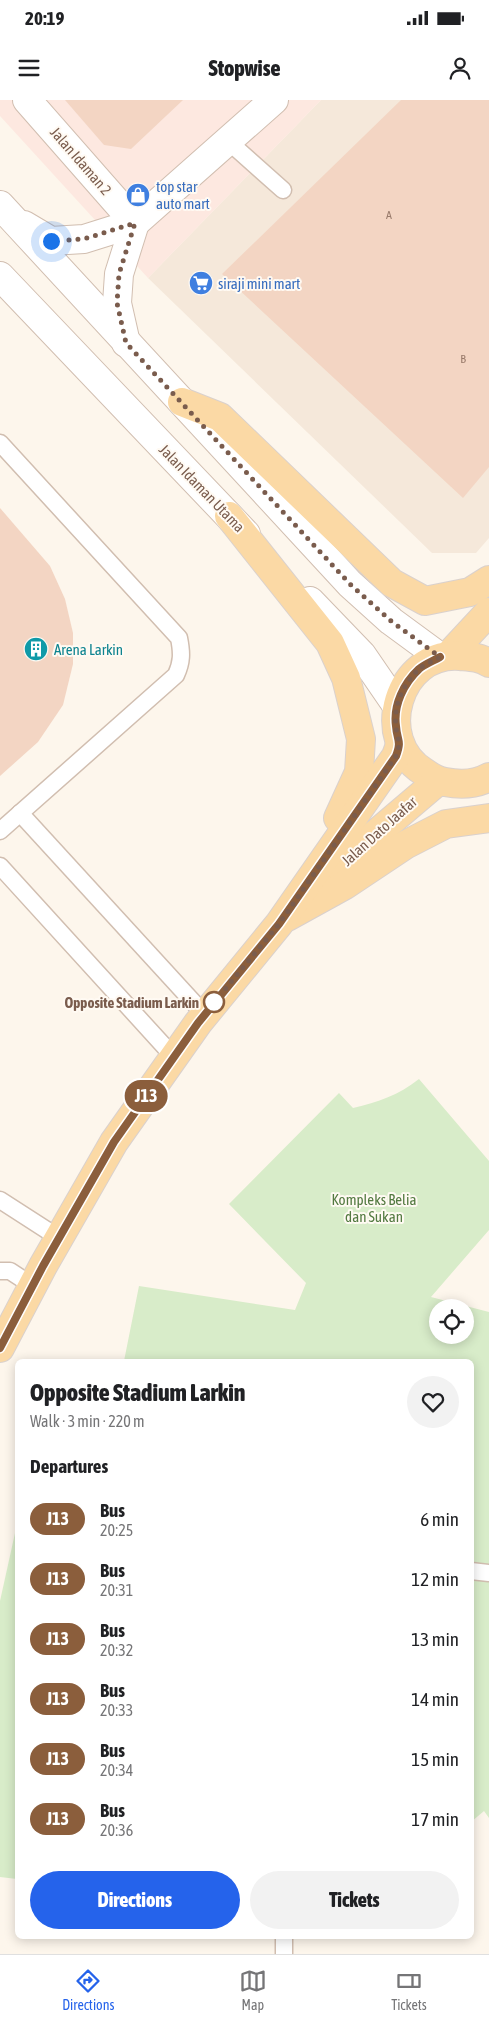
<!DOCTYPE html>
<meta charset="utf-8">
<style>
body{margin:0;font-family:"Asap Condensed",sans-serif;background:#f2f2f2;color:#202124;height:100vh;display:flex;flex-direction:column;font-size:19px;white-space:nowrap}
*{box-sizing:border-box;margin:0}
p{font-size:16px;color:#757577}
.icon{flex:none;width:28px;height:28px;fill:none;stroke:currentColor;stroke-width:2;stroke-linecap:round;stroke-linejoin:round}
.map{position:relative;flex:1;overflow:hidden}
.side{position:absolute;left:15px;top:1259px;width:459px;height:580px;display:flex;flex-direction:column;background:#fff;border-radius:8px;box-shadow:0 2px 12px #0003}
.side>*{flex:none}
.badge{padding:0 10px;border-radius:16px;font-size:18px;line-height:32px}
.buttons{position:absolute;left:429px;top:1199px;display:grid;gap:10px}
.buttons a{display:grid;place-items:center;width:45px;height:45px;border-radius:50%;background:#fff;box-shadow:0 2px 12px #0003;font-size:25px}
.you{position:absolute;width:25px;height:25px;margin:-12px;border:4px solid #fff;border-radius:50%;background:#1a73e8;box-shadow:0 0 0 8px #1a73e833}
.map>.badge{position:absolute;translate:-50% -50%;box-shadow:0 0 0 2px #fff}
h2{padding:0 15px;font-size:19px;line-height:45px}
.round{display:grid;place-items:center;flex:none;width:52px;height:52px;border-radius:26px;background:#f2f2f2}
.headline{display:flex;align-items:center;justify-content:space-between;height:85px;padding:0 15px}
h1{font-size:24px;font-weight:800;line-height:38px}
.primary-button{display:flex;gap:10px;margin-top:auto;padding:10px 15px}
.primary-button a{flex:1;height:58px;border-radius:30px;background:#2563eb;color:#fff;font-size:20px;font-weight:800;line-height:58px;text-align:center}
.primary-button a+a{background:#f2f2f2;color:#202124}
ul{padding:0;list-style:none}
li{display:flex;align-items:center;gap:15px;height:60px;padding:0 15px}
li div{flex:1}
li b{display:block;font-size:19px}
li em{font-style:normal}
li .badge{min-width:55px;font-weight:700;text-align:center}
.status{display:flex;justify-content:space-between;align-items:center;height:35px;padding:0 25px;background:#fff;direction:ltr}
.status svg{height:14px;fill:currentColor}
header{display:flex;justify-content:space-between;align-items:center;height:65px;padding:0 15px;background:#fff;font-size:22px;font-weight:800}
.tabs{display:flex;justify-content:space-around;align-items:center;height:70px;border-top:1px solid #e0e0e0;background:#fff;font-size:14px;color:#757577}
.tabs a{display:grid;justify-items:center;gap:2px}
.tabs .active{color:#2563eb}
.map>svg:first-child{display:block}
.residential{fill:#f5e8da}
.commercial{fill:#fde8e0}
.green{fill:#d8ecc9;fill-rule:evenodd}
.building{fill:#f3d5c3}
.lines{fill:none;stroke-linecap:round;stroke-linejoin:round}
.service-casing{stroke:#d1beb0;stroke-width:19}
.minor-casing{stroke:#d1beb0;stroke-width:30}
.primary-casing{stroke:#dad1cd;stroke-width:30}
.service{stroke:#fff;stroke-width:16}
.minor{stroke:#fff;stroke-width:28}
.primary{stroke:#fbd9a5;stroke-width:28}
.line-casing{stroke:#fff;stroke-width:11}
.line{stroke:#8b5e3c;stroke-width:8}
.walk{stroke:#7a5c4d;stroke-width:5;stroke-dasharray:0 9}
.stop-dot{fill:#fff;stroke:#8b5e3c;stroke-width:2.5}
.labels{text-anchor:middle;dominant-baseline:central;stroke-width:4;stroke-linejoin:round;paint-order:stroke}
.number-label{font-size:12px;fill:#987a6a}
.street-label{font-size:15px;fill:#7a5c4d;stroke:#fffaf3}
.shop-label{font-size:15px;fill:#366cbe;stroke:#fffaf3;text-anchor:start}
.culture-label{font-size:15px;fill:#0d838f;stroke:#fffaf3;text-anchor:start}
.stop-label{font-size:15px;font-weight:bold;fill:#7a5c4d;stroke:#fffaf3;text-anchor:end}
.park-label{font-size:15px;fill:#537a41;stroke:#fffaf3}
</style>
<div class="status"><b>20:19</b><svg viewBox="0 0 49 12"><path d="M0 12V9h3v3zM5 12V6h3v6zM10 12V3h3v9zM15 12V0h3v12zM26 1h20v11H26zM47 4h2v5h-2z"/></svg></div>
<header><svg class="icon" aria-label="menu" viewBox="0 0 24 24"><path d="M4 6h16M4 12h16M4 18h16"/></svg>Stopwise<svg class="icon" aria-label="person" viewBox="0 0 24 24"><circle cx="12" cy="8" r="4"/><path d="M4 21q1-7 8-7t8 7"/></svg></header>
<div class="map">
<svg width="489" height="1854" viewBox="0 0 489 1854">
<rect width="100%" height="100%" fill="#fdf6ec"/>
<polygon class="residential" points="321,0 489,0 489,438 476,453 432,453 148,178"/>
<polygon class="commercial" points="0,0 321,0 148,178 0,16"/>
<g class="green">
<path d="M419,979L489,1061V1130L431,1197L489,1212V1718L484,1711L471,1722V1261H124L139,1186L295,1210L306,1183L229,1104L339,993L353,1008C378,1002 399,995 419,979ZM438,1208H465V1235H438Z"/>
<polygon points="17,1424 18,1779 17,1779 0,1777 0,1501"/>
</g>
<g class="building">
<polygon points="65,0 183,0 131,49 104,45"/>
<polygon points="401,0 489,0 489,367 463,398 222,174"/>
<polygon points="0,408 50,466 65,499 73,533 73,564 63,605 38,642 0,676"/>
</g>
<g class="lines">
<g class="service-casing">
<g id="service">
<polyline points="228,41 283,90"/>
<path d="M0,343L179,538C182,553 182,562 176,575L0,731"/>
<polyline points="20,713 205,915"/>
<polyline points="0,766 174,957"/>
<polyline points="0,1100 59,1138"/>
<polyline points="0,1171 10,1171 33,1186"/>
<polyline points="471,1471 489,1473"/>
<polyline points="284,1836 284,1854"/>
</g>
</g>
<g class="minor-casing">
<g id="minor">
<polyline points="27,0 135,123"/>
<polyline points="0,105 350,484 391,521 440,557"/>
<polyline points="24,125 51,141 84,139 135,123 274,0"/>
<polyline points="0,176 246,434"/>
<polyline points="126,243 117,203 119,174 135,123"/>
<polyline points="310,501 362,555 397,606"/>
</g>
</g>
<g class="primary-casing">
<g id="primary">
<polyline points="182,302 220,317 392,483 425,501 470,492 489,480"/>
<polyline points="229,416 330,543 346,578 361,639 359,672 338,718"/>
<polyline points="449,555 489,512"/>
<path d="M489,563C479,557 471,557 460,556C398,551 372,640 424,672C431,677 437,681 445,682C460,685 475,685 489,677"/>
<polyline points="324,782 358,749 438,681"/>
<polyline points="287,817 345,785 405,745 446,724 489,718"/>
<polyline points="0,1248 43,1166 114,1042 198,923 279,824 396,656 400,645"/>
</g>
</g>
<use href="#service" class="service"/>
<use href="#minor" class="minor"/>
<use href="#primary" class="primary"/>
</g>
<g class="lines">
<g class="line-casing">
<path id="line" d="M0,1248L43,1166L114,1042L198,923L279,824L396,656C402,640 397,641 396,626C393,605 404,583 419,569C425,564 433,561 440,557"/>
</g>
<use href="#line" class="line"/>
<path class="walk" d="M51,141L84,139L135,123L119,174L117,203L126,243L350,484L391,521L440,557C433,561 425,564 419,569C404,583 393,605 396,626C397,641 402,640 396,656L279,824L212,905L214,902"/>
</g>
<defs>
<g id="shop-disc" transform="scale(1.25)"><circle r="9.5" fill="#3f7fe0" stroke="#fffaf3"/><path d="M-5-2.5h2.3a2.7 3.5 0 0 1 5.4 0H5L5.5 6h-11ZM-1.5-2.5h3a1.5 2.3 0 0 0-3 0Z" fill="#fff"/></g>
<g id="supermarket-disc" transform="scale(1.25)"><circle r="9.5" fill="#3f7fe0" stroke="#fffaf3"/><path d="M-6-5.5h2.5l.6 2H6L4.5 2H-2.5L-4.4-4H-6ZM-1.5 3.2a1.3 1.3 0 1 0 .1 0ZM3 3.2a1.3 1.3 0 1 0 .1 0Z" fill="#fff"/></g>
<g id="building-disc" transform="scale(1.25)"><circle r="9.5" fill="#0f9aa8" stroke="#fffaf3"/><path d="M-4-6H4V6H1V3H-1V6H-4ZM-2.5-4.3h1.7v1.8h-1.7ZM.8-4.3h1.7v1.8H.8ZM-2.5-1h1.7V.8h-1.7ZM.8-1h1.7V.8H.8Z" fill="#fff"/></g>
</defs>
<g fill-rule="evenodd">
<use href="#shop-disc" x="138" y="95"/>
<use href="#supermarket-disc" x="201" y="183"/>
<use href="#building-disc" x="36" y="549"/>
</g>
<circle class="stop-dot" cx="214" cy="902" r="10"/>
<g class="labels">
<g class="number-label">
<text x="389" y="115">A</text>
<text x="463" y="259">B</text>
</g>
<g class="street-label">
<text transform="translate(81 61) rotate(49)">Jalan Idaman 2</text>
<text transform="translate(202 388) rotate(46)">Jalan Idaman Utama</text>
<text transform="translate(379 731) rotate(-42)">Jalan Dato Jaafar</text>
</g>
<g class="shop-label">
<text x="156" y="86">top star<tspan x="156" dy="17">auto mart</tspan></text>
<text x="218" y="183">siraji mini mart</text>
</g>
<g class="culture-label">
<text x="54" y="549">Arena Larkin</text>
</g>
<g class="stop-label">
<text x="199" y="902">Opposite Stadium Larkin</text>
</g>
<g class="park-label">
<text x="374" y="1099">Kompleks Belia<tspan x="374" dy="17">dan Sukan</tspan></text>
</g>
</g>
</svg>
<div class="buttons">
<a><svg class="icon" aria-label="locate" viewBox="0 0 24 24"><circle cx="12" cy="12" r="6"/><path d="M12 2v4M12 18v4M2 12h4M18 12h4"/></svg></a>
</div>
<div class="you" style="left:51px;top:141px"></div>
<b class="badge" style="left:146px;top:996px;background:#8b5e3c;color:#fff">J13</b>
<section class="side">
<div class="headline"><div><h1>Opposite Stadium Larkin</h1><p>Walk · 3 min · 220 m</p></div><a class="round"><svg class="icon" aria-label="heart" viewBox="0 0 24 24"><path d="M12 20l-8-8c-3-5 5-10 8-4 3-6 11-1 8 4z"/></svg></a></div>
<h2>Departures</h2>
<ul>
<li><span class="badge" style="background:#8b5e3c;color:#fff">J13</span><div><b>Bus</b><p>20:25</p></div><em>6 min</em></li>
<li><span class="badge" style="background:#8b5e3c;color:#fff">J13</span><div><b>Bus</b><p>20:31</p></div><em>12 min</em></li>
<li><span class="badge" style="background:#8b5e3c;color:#fff">J13</span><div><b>Bus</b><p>20:32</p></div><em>13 min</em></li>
<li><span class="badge" style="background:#8b5e3c;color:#fff">J13</span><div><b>Bus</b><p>20:33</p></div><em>14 min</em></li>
<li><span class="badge" style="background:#8b5e3c;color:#fff">J13</span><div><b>Bus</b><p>20:34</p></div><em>15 min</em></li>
<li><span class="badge" style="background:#8b5e3c;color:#fff">J13</span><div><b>Bus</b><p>20:36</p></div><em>17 min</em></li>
</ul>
<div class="primary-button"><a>Directions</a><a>Tickets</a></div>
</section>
</div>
<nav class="tabs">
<a class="active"><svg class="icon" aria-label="directions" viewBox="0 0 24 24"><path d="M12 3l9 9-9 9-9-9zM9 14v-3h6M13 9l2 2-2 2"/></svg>Directions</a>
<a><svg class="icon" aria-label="map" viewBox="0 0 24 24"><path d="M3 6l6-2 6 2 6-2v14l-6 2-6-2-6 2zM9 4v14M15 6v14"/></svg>Map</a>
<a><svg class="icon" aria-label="tickets" viewBox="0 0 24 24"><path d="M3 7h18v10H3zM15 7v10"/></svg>Tickets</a>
</nav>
